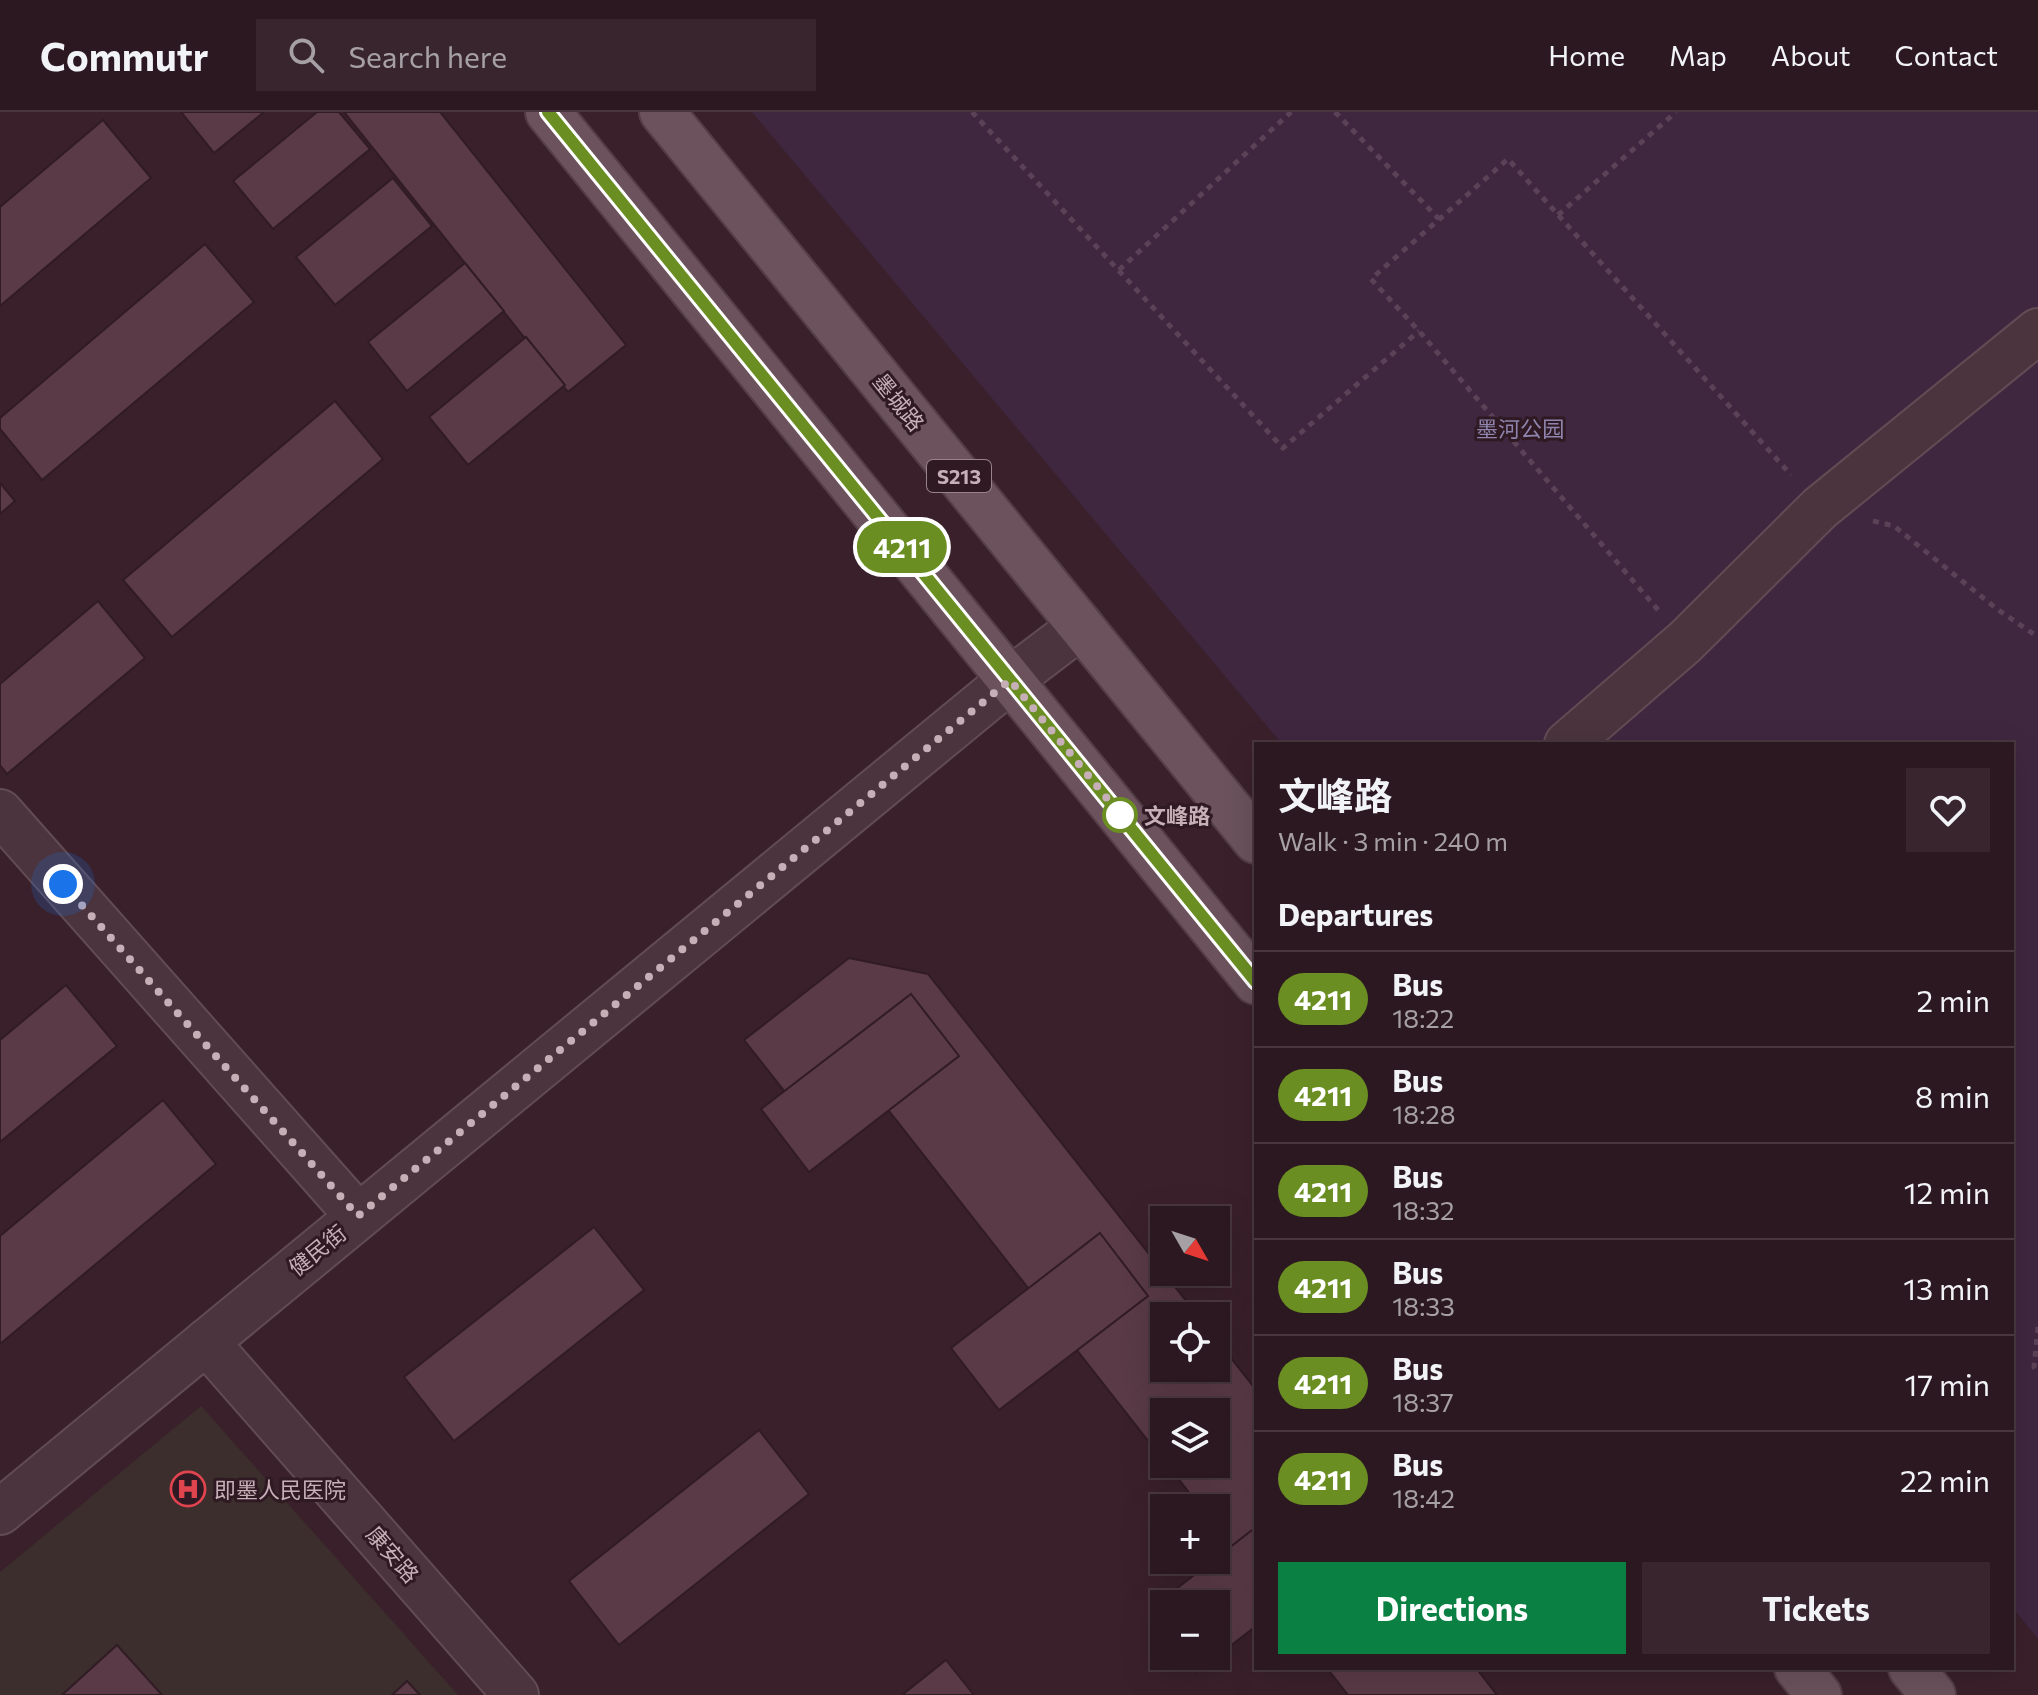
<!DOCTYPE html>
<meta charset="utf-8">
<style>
body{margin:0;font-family:Commissioner,"Noto Sans SC",sans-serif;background:#38252d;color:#f1f3f6;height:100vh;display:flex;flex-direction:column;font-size:30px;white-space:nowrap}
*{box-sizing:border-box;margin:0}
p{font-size:26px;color:#a6a0a5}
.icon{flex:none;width:44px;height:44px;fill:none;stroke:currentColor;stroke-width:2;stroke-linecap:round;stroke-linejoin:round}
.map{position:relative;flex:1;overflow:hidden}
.drawer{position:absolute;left:1254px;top:630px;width:760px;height:928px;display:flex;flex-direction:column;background:#2c1820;border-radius:0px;box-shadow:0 8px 32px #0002,0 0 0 2px #48373e}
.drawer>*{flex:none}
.badge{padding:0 16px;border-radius:26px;font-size:28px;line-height:52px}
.needle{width:52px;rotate:129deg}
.controls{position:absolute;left:1150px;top:1094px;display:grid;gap:16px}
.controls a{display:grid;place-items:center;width:80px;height:80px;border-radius:0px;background:#2c1820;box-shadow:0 8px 32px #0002,0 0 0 2px #48373e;font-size:40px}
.you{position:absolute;width:40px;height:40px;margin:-20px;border:6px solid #fff;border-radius:50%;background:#1a73e8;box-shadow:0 0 0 12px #1a73e833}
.map>.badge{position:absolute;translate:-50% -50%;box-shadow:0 0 0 4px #fff}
h2{padding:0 24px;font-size:30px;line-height:72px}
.round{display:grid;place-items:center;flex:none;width:84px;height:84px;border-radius:0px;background:#38252d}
.summary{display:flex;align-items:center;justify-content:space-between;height:136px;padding:0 24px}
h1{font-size:38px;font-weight:700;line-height:60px}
.cta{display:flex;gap:16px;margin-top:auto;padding:16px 24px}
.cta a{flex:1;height:92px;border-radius:0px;background:#0b8043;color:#fff;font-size:32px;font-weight:700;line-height:92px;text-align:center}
.cta a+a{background:#38252d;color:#f1f3f6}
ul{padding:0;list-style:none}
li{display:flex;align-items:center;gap:24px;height:96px;padding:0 24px;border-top:2px solid #48373e}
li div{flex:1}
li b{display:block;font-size:30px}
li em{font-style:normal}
li .badge{min-width:88px;font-weight:700;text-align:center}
header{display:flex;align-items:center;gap:48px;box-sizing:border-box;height:112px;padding:0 40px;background:#2c1820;border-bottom:2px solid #48373e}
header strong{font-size:38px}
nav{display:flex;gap:44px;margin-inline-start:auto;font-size:28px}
.search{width:560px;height:72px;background:#38252d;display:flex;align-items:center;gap:20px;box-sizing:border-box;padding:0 28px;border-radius:0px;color:#a6a0a5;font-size:30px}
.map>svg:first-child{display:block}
.medical{fill:#3b2e2c}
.green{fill:#3f2740}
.building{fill:#593a46;stroke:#311b24;stroke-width:2}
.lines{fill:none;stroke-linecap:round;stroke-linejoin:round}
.minor-casing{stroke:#624c54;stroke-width:48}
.major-casing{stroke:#543d46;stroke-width:48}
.path{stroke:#5b4257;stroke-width:5;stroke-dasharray:6 6;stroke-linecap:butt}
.minor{stroke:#4b343d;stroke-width:44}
.major{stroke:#6b525c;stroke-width:44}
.line-casing{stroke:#fff;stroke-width:18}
.line{stroke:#6b8e23;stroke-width:12}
.walk{stroke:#c7afb7;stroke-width:8;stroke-dasharray:0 14.4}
.stop-dot{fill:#fff;stroke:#6b8e23;stroke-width:4}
.labels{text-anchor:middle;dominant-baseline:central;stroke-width:6;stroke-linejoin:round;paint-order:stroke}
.shield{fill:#2f1922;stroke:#99828a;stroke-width:2}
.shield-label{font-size:20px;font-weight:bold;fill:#c7afb7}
.street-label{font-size:22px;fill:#c7afb7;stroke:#2f1922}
.park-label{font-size:22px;fill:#8e84ad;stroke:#2f1922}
.stop-label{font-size:22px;font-weight:bold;fill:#c7afb7;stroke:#2f1922;text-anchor:start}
.poi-label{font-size:22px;fill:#c7afb7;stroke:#2f1922;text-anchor:start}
</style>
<header>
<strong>Commutr</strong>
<div class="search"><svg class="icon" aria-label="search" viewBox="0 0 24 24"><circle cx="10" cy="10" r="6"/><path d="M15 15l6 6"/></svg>Search here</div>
<nav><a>Home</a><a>Map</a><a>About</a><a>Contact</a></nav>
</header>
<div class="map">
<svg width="2038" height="1583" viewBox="0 0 2038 1583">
<rect width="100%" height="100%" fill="#3a202b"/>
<polygon class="medical" points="201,1294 458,1583 0,1583 0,1460"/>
<polygon class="green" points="752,0 2038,0 2038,1527 2012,1495 2012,632 1282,632"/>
<g class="building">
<polygon points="181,0 264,0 214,41"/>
<polygon points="317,0 339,0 370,37 273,117 233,69"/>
<polygon points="344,0 440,0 626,233 568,280"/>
<polygon points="103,8 151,66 0,194 0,95"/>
<polygon points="393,66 432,114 335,193 296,145"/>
<polygon points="205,132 254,190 42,368 0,317 0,306"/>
<polygon points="465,151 504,199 407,279 368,230"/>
<polygon points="526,225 565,273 468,353 429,305"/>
<polygon points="335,289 383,347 172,525 123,468"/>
<polygon points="0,371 15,389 0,402"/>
<polygon points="98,489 145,546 7,662 0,653 0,572"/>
<polygon points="849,846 928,862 1198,1204 1164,1204 1164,1256 1216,1256 1216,1227 1256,1278 1256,1466 1216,1415 1216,1396 1201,1396 1167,1352 1216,1352 1216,1300 1164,1300 1164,1349 874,980 819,1023 744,928"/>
<polygon points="66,873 117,934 0,1030 0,928"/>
<polygon points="911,882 959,944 809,1060 761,997"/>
<polygon points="163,988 216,1052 0,1232 0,1124"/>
<polygon points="594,1115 644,1178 454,1329 404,1265"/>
<polygon points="1100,1121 1148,1184 999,1298 951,1236"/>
<polygon points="759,1318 809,1382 619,1533 569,1469"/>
<polygon points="1256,1415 1256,1514 1197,1560 1185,1544 1216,1544 1216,1492 1164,1492 1164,1517 1149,1498"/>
<polygon points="117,1533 162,1583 62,1583"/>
<polygon points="946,1548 974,1583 902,1583"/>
<polygon points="1327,1556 1476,1556 1497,1583 1348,1583"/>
<polygon points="407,1569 420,1583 392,1583"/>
</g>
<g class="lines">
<g class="minor-casing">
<g id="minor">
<polyline points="1567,632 1685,530 1820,396 2038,219"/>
<polyline points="0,700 358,1104"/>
<polyline points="206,1230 516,1583"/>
<polyline points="0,1400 1010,568 1081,514"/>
</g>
</g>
<g class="major-casing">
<g id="major">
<polyline points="548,0 1256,870"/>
<polyline points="662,0 1256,729"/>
<polyline points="1797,1556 1819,1583"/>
<polyline points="1911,1556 1933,1583"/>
</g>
</g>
<g class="path">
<polyline points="972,0 1283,336 1419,219"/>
<polyline points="1335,0 1439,107"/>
<polyline points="1558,103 1676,0"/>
<polyline points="1119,158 1291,0"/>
<polyline points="1873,409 1894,414 1997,497 2038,525"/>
<polyline points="1658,498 1419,219 1371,167 1508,47 1791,363"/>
<polyline points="2038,1215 2034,1255 2038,1261"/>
</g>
<use href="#minor" class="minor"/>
<use href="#major" class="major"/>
</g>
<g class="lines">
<g class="line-casing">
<polyline id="line" points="548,0 1256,870"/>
</g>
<use href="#line" class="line"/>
<polyline class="walk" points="63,772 358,1104 1010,568 1124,707 1120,703"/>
</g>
<defs>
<g id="hospital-ring" transform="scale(1.8)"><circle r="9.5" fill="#2f1922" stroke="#e0444e" stroke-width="1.5"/><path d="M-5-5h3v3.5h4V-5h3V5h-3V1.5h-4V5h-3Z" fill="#e0444e"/></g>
</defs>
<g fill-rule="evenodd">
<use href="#hospital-ring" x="188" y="1377"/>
</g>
<circle class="stop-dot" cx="1120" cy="703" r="16"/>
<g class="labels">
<rect class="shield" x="927" y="348" width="64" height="32" rx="6"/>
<g class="shield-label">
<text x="959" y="364">S213</text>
</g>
<g class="street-label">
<text transform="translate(899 290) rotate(51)">墨城路</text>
<text transform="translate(317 1138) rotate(-39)">健民街</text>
<text transform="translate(393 1442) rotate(49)">康安路</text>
</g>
<g class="park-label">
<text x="1520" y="316">墨河公园</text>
</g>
<g class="stop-label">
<text x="1144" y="703">文峰路</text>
</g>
<g class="poi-label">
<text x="214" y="1377">即墨人民医院</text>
</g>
</g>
</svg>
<div class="controls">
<a><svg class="needle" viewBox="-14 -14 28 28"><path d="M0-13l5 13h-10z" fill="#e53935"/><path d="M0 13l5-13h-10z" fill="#a6a0a5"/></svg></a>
<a><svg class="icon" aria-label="locate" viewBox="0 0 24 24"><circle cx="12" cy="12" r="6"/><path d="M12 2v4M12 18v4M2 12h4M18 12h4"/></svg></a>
<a><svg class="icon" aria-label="layers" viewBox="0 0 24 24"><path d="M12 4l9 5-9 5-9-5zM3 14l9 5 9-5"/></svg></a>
<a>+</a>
<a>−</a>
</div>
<div class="you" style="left:63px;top:772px"></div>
<b class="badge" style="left:902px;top:435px;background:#6b8e23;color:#fff">4211</b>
<section class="drawer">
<div class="summary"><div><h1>文峰路</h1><p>Walk · 3 min · 240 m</p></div><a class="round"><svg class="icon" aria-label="heart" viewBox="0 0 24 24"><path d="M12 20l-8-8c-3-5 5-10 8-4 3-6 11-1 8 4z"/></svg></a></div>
<h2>Departures</h2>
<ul>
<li><span class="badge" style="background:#6b8e23;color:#fff">4211</span><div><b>Bus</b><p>18:22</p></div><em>2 min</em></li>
<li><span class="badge" style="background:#6b8e23;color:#fff">4211</span><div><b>Bus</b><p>18:28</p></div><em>8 min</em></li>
<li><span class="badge" style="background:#6b8e23;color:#fff">4211</span><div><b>Bus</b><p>18:32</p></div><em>12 min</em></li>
<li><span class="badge" style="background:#6b8e23;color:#fff">4211</span><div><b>Bus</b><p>18:33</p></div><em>13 min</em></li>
<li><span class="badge" style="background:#6b8e23;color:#fff">4211</span><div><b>Bus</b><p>18:37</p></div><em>17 min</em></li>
<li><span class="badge" style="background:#6b8e23;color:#fff">4211</span><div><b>Bus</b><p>18:42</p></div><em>22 min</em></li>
</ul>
<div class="cta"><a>Directions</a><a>Tickets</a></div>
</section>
</div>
